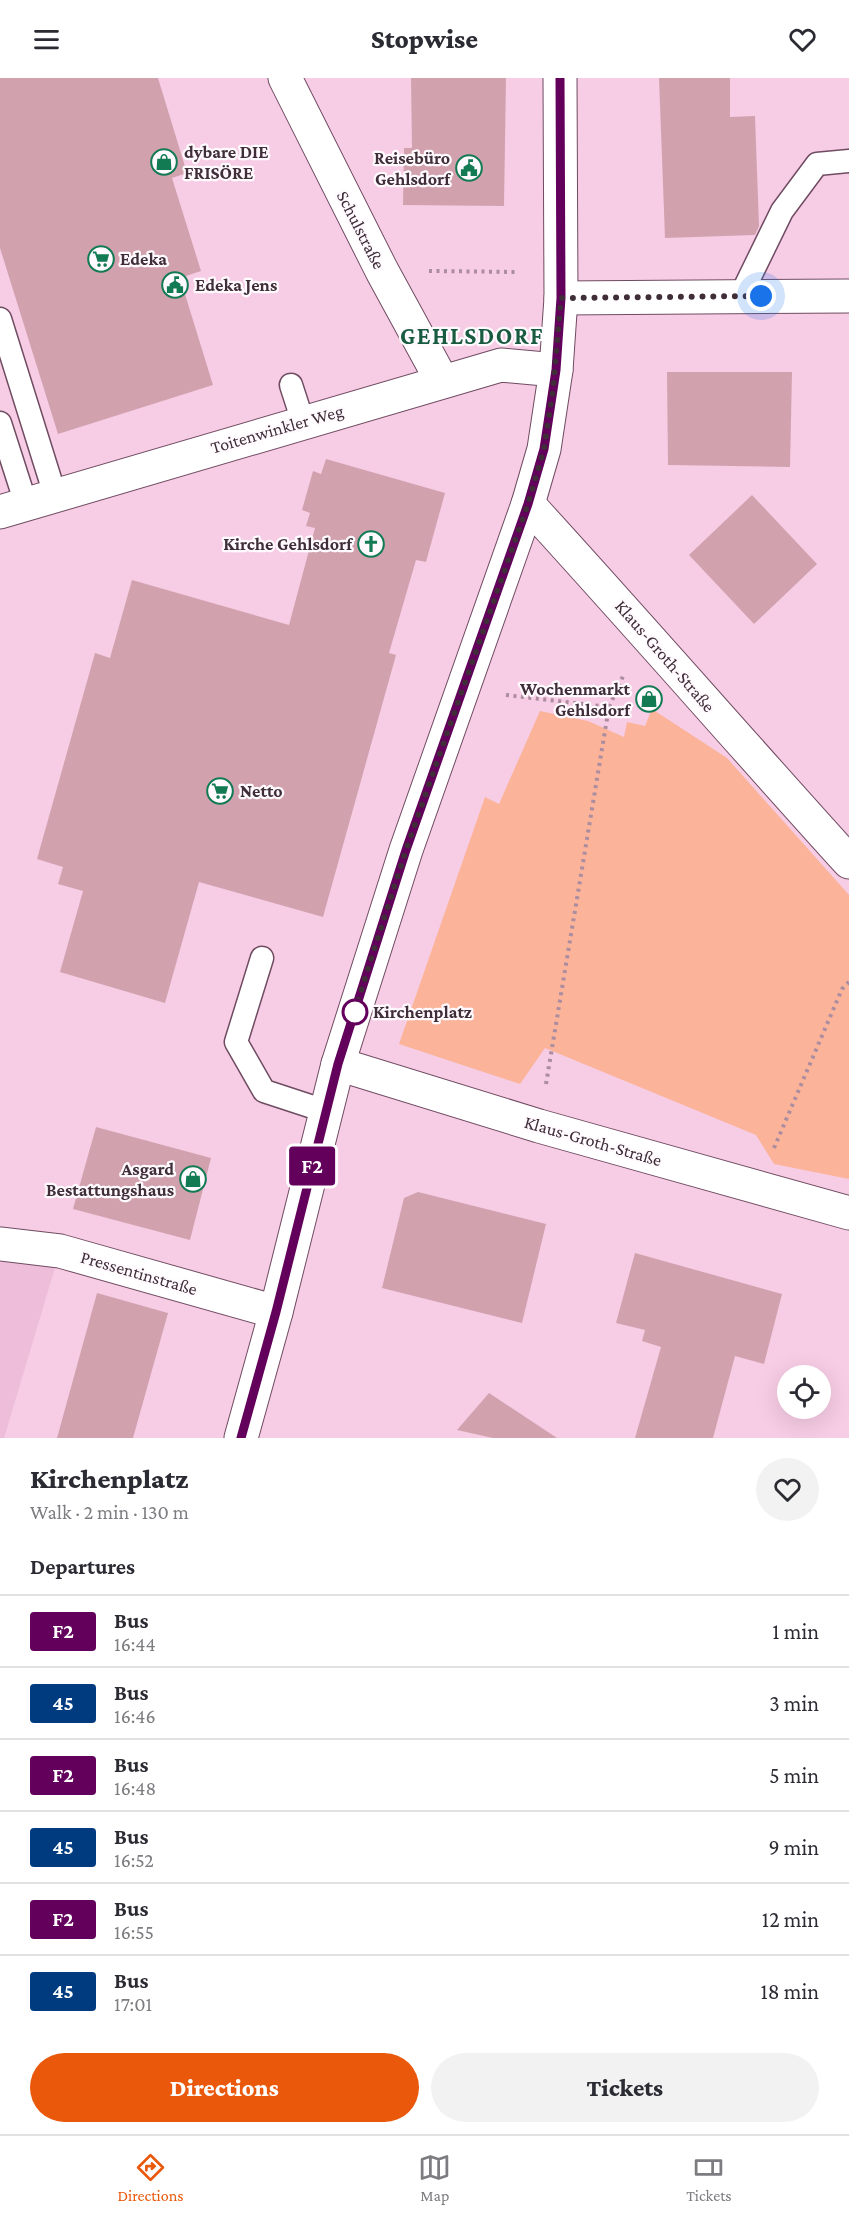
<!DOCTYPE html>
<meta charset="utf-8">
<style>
body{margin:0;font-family:"Crimson Pro",serif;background:#f2f2f3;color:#2b2b33;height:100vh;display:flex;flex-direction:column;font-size:22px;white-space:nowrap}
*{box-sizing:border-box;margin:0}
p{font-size:20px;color:#7c7c81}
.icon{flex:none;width:33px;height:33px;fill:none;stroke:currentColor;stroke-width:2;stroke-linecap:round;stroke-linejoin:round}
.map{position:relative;height:1360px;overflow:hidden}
.details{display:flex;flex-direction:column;background:#fff;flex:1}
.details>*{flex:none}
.badge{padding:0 12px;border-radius:4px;font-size:21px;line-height:39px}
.controls{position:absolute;left:777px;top:1287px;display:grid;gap:12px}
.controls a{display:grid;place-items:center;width:54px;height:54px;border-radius:50%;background:#fff;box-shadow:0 6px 24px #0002;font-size:30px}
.you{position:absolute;width:30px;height:30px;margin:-15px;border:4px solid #fff;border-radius:50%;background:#1a73e8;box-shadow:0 0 0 9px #1a73e833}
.map>.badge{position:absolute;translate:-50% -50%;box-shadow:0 0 0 3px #fff}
h2{padding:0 30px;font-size:22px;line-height:54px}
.round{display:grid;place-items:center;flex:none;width:63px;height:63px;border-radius:32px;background:#f2f2f3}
.overview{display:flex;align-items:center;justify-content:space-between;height:102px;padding:0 30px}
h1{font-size:28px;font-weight:800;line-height:45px}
.action{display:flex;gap:12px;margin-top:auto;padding:12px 30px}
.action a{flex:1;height:69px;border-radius:36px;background:#ea580c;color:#fff;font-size:24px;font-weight:800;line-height:69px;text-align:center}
.action a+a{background:#f2f2f3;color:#2b2b33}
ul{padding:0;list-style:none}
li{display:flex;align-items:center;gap:18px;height:72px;padding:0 30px;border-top:2px solid #e1e1e2}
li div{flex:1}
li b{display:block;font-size:22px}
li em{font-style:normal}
li .badge{min-width:66px;font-weight:700;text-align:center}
header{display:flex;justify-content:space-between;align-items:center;height:78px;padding:0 30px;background:#fff;font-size:27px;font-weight:800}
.tabs{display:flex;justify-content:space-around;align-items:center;height:84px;border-top:2px solid #e1e1e2;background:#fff;font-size:16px;color:#7c7c81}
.tabs a{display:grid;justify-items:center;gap:3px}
.tabs .on{color:#ea580c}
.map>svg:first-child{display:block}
.built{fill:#edbdda}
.green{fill:#fbb499}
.building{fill:#d1a2ae}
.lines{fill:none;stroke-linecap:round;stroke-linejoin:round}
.service-casing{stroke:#6f4c62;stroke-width:25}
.minor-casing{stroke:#6f4c62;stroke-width:35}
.tertiary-casing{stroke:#6f4c62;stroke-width:35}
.path{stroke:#ac8c9f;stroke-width:4;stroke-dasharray:3 4.5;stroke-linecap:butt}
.service{stroke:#fff;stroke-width:22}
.minor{stroke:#fff;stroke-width:33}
.tertiary{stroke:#fff;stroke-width:33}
.line-casing{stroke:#fff;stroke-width:14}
.line{stroke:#62005b;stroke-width:9}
.walk{stroke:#3f2e38;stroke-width:6;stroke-dasharray:0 10.8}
.stop-dot{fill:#fff;stroke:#62005b;stroke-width:3}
.labels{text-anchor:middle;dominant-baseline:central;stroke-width:4.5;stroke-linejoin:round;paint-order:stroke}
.poi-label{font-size:18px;font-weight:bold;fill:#3f2e38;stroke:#fffafd;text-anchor:start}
.street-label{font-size:18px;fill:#3f2e38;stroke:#fffafd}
.stop-label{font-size:18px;font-weight:bold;fill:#3f2e38;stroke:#fffafd;text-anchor:start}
.district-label{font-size:24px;font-weight:bold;letter-spacing:1.5px;fill:#195b40;stroke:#fffafd}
</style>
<header><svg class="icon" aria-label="menu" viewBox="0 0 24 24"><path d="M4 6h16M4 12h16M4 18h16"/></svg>Stopwise<svg class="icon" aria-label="heart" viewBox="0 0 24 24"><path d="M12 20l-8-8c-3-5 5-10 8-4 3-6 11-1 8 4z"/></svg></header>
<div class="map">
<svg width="849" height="1360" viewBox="0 0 849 1360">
<rect width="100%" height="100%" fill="#f7cce5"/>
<polygon class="built" points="0,1166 60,1173 4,1360 0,1360"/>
<polygon class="green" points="652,631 727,680 849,817 849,1101 774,1086 756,1057 545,970 520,1006 399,966 485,719 499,726 540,633 588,643 624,659 627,644 645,648"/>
<g class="building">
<polygon points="0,0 158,0 187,95 172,100 201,193 180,200 213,307 58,356 0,170"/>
<polygon points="411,0 506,0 504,128 403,127 404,70 412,70"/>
<polygon points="659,0 730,0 730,39 755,38 759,148 755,157 665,160"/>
<polygon points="667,294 792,294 790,389 668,387"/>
<polygon points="326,381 445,415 426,484 416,482 389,575 396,577 323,839 199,804 165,925 60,894 83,813 58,806 63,789 37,781 95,575 110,580 132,502 289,547 315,450 306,448 310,435 302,432 313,393 321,396"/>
<polygon points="752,417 817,486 754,546 689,477"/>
<polygon points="96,1049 211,1080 190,1162 73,1131"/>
<polygon points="418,1114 546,1146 522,1245 382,1210 404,1120"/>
<polygon points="635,1175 782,1216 764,1286 735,1278 713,1360 635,1360 661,1269 642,1263 645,1252 616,1245"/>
<polygon points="97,1215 168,1235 133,1360 57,1360"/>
<polygon points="489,1315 557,1360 493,1360 457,1352"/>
</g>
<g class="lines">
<g class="service-casing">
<g id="service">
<polyline points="740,219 782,133 817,86 849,83"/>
<polyline points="0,241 55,417"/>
<polyline points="291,307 303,344"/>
<polyline points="0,345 26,426"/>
<polyline points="262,880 236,964 264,1013 325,1033"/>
</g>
</g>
<g class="minor-casing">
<g id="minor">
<polyline points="285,0 382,193 442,303"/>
<polyline points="561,220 849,218"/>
<path d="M528,426C636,544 741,665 849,784"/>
<polyline points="0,434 501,287 556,292"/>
<polyline points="338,986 539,1048 849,1135"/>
<polyline points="0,1166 60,1173 276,1234"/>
</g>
</g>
<g class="tertiary-casing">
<polyline id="tertiary" points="241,1360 276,1234 338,986 406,772 528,426 544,371 556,292 561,220 560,0"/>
</g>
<g class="path">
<polyline points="429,193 518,194"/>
<polyline points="506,617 609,629"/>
<polyline points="546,1006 609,629 624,596"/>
<polyline points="774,1070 842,911 849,904"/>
</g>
<use href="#service" class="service"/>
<use href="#minor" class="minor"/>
<use href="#tertiary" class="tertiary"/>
</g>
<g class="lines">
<g class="line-casing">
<polyline id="line" points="241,1360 276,1234 338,986 406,772 528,426 544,371 556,292 561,220 560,0"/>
</g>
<use href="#line" class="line"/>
<polyline class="walk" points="355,934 353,938 406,772 528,426 544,371 553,312 561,220 761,218"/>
</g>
<defs>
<g id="shop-ring" transform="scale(1.35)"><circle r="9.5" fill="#fffafd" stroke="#127b54" stroke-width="1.5"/><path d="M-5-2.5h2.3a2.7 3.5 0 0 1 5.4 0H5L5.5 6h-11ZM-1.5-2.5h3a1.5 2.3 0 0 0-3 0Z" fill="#127b54"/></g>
<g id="civic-ring" transform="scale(1.35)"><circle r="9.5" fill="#fffafd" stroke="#127b54" stroke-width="1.5"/><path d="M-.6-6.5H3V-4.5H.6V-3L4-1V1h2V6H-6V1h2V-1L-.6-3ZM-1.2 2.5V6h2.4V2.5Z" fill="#127b54"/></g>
<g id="supermarket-ring" transform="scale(1.35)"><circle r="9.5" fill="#fffafd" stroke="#127b54" stroke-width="1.5"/><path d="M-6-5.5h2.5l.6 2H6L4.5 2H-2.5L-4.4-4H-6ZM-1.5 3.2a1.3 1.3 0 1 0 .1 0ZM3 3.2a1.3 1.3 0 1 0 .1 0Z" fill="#127b54"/></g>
<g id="church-ring" transform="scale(1.35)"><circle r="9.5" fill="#fffafd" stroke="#127b54" stroke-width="1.5"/><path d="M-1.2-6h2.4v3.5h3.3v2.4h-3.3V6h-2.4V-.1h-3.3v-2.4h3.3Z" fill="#127b54"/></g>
</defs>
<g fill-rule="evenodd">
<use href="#shop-ring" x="164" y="84"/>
<use href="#civic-ring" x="469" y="90"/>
<use href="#supermarket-ring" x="101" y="181"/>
<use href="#civic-ring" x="175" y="207"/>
<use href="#church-ring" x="371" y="466"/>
<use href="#shop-ring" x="649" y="621"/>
<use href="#supermarket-ring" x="220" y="713"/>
<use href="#shop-ring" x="193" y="1101"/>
</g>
<circle class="stop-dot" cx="355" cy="934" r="12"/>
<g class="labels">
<g class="poi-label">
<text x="184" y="74">dybare DIE<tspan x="184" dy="21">FRISÖRE</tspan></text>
<text x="450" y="80" text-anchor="end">Reisebüro<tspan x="450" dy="21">Gehlsdorf</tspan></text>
<text x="120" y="181">Edeka</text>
<text x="195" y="207">Edeka Jens</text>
<text x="352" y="466" text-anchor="end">Kirche Gehlsdorf</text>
<text x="630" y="611" text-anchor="end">Wochenmarkt<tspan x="630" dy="21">Gehlsdorf</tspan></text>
<text x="240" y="713">Netto</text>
<text x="174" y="1091" text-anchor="end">Asgard<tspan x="174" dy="21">Bestattungshaus</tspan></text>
</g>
<g class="street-label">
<text transform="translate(361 152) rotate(63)">Schulstraße</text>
<text transform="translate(277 351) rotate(-16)">Toitenwinkler Weg</text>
<text transform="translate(665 578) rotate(49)">Klaus-Groth-Straße</text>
<text transform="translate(593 1063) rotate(16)">Klaus-Groth-Straße</text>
<text transform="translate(139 1195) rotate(16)">Pressentinstraße</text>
</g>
<g class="stop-label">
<text x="373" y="934">Kirchenplatz</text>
</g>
<g class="district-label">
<text x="472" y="257">GEHLSDORF</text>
</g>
</g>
</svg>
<div class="controls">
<a><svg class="icon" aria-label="locate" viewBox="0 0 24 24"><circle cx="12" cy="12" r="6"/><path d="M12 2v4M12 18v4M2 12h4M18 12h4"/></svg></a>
</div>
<div class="you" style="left:761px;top:218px"></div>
<b class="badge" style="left:312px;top:1088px;background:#62005b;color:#fff">F2</b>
</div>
<section class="details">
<div class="overview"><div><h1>Kirchenplatz</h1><p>Walk · 2 min · 130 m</p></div><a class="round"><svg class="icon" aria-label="heart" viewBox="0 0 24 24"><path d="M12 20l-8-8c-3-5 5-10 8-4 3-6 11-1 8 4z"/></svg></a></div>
<h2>Departures</h2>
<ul>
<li><span class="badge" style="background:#62005b;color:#fff">F2</span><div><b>Bus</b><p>16:44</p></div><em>1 min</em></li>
<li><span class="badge" style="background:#003b80;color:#fff">45</span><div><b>Bus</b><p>16:46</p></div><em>3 min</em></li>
<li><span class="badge" style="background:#62005b;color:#fff">F2</span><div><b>Bus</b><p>16:48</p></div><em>5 min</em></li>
<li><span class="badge" style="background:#003b80;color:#fff">45</span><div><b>Bus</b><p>16:52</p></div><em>9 min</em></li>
<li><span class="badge" style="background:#62005b;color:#fff">F2</span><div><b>Bus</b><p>16:55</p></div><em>12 min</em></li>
<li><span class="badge" style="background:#003b80;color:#fff">45</span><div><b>Bus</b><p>17:01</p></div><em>18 min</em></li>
</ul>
<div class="action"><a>Directions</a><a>Tickets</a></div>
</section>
<nav class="tabs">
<a class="on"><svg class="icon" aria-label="directions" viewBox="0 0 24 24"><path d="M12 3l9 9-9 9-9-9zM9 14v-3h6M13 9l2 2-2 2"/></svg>Directions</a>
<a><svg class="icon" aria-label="map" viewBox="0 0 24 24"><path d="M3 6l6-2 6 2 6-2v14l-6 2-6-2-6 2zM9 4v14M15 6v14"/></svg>Map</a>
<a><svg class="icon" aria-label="tickets" viewBox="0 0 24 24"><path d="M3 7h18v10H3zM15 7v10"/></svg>Tickets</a>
</nav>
